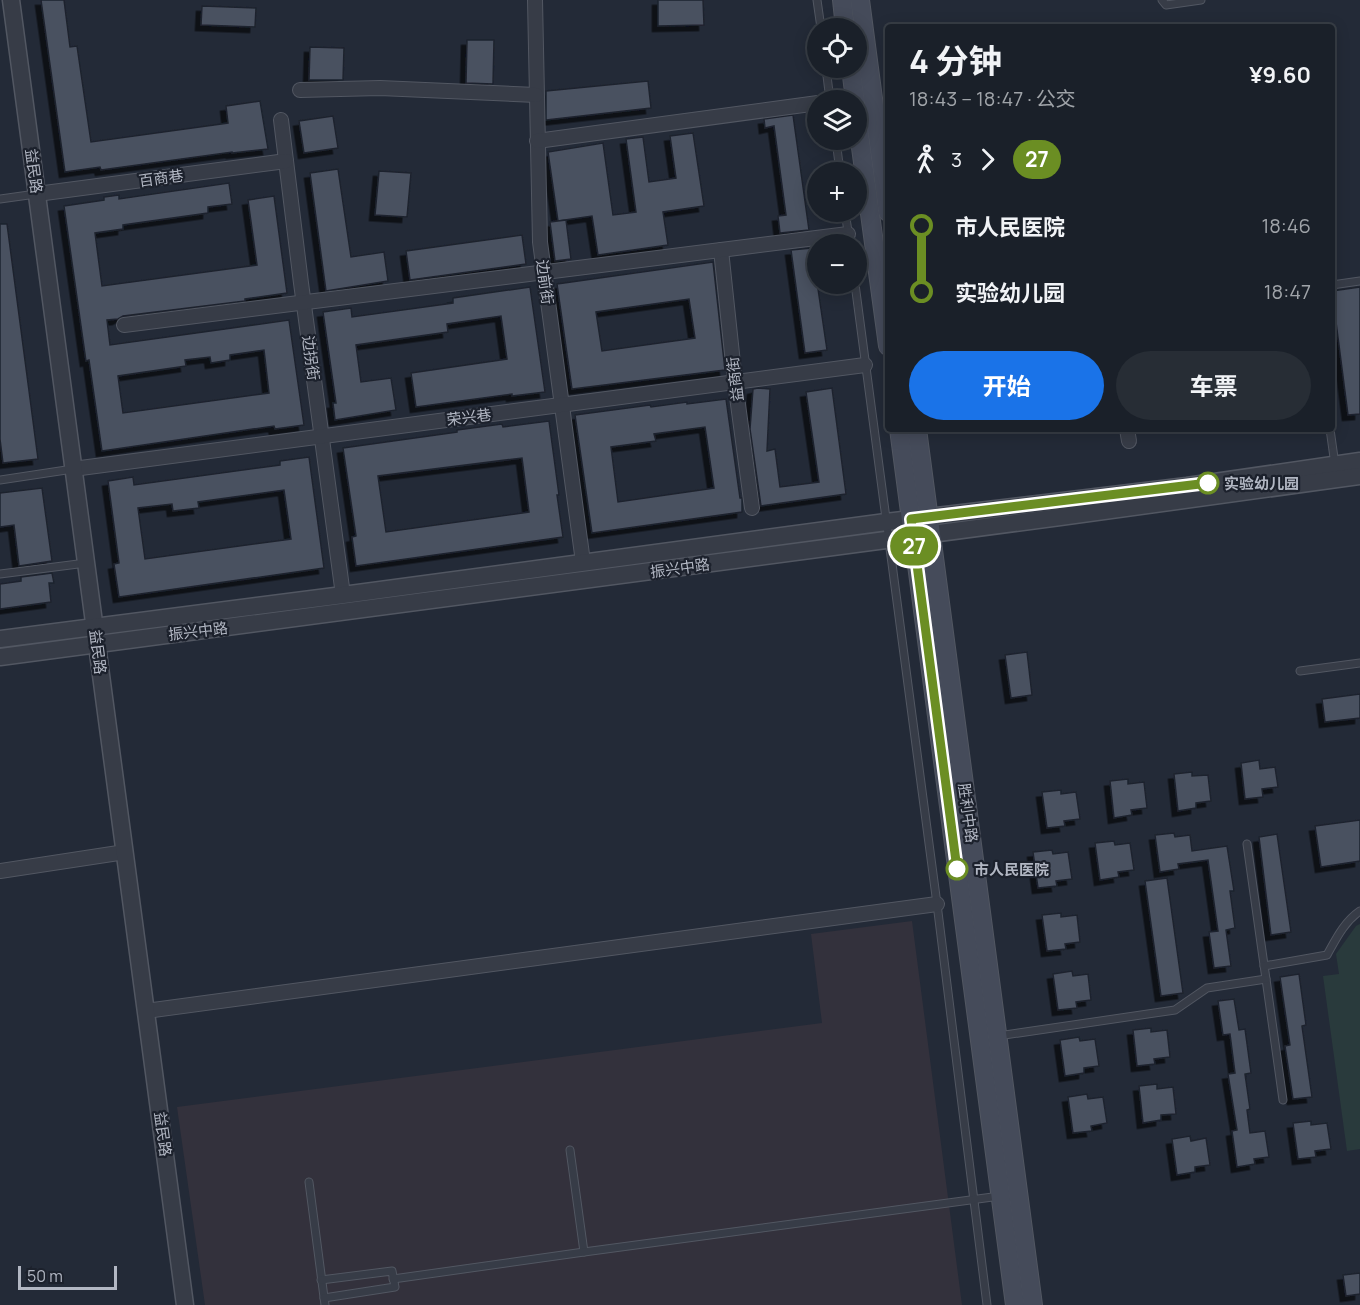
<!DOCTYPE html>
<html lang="zh">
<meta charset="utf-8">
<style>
body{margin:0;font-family:Manrope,"Noto Sans SC",sans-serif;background:#272d35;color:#f1f3f6;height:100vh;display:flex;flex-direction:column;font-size:22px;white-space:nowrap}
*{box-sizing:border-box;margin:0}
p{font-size:20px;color:#9fa3a8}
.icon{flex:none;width:33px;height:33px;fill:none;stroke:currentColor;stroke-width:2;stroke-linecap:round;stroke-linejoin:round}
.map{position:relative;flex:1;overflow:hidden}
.details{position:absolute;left:885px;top:24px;width:450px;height:408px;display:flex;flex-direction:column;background:#1a2029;border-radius:6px;box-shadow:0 3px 15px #0003,0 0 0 2px #383e46}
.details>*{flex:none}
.badge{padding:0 12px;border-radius:20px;font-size:21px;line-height:39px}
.buttons{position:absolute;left:807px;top:18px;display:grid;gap:12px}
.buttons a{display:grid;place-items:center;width:60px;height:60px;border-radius:50%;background:#1a2029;box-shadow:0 3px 15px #0003,0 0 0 2px #383e46;font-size:30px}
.scale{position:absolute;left:18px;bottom:15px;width:99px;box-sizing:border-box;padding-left:6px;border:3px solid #b2b7c3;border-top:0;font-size:16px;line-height:21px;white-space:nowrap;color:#b2b7c3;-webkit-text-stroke:4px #1c212c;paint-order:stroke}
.map>.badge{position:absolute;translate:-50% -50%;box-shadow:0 0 0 3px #fff}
.legs{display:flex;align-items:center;gap:9px;height:66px;padding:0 24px;font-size:20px}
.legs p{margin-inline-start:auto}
.headline{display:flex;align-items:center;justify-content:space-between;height:102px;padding:0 24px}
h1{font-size:33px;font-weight:700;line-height:45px}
.action{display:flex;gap:12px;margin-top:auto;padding:12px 24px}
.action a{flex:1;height:69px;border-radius:36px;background:#1a73e8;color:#fff;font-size:24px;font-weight:700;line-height:69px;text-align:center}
.action a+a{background:#272d35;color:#f1f3f6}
ul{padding:0 24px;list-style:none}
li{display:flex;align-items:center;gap:21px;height:66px;font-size:22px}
li i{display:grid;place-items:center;width:9px;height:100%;margin:0 8px;background:currentColor}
li i::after{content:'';width:15px;height:15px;margin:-8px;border:4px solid;border-radius:50%;background:#1a2029}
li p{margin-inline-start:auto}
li:first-child i{background:linear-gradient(#0000 50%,currentColor 0)}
li:last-child i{background:linear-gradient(currentColor 50%,#0000 0)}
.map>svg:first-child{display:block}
.medical{fill:#33313c}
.green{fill:#293a3c}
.building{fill:#4a5160;stroke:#1e232e;stroke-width:1.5;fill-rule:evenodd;filter:url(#shadow)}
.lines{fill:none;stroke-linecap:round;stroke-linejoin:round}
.service-casing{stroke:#525762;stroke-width:9}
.minor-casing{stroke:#525762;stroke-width:16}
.tertiary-casing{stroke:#525762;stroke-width:19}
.secondary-casing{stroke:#525762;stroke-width:20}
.service{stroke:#373c47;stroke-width:7}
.minor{stroke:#373c47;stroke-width:14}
.tertiary{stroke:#373c47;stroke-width:16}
.secondary{stroke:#454b5a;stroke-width:18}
.line-1-casing{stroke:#fff;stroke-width:14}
.line-1{stroke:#6b8e23;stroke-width:9}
.stop-1-dot{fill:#fff;stroke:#6b8e23;stroke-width:3}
.labels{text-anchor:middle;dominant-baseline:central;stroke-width:4.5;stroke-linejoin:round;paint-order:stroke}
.street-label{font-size:15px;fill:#b2b7c3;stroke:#1c212c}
.stop-label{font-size:15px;font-weight:bold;fill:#b2b7c3;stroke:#1c212c;text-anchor:start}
</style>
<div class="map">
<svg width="1360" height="1305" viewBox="0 0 1360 1305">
<defs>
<filter id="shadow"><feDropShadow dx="-5.5" dy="5.5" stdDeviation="0" flood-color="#0009"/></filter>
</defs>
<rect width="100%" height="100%" fill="#232a37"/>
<polygon class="medical" points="912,921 962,1305 205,1305 177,1107 822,1023 811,934"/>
<polygon class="green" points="1360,924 1360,1149 1347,1151 1323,976 1339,974 1336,954 1356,926"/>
<g class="building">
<polygon points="41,0 64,0 70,47 77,46 91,142 228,123 226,106 260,101 268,149 232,153 232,152 101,170 100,167 65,172"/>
<polygon points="658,0 703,0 704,25 658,26"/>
<polygon points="202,6 256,8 255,27 201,25"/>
<polygon points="467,40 494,40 493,84 466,83"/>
<polygon points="310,47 344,48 343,80 309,80"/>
<polygon points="648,81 651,108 546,120 546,91"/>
<polygon points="793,115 809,230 780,233 778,216 786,215 774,126 765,128 764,119"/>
<polygon points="333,116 338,148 304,153 299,121"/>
<polygon points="693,133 704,206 663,212 668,245 598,255 592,216 558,221 548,152 603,143 613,215 636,212 626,139 643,137 649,182 676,178 670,136"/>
<polygon points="338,169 351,257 384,252 388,281 326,291 310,173"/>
<polygon points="379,171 411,173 407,217 375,215"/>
<path d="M229,183L232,204L208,207V213L123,225V229L95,233L102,286L257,265L248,200L274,196L287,293L245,299V301L123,316L118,319L107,320L110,345L289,320L304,425L275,429L274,426L102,451L89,360L86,361L64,206L104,200V197L119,195V199ZM264,350L269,393L123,413L118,376L186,366L185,360L210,357L211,363L230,360V355Z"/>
<polygon points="566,220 571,259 555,261 550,222"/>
<polygon points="0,224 7,224 38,459 3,463 0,439"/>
<polygon points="522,235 526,264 410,280 406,251"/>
<polygon points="812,248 827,350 805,353 791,250"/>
<path d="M713,262L725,370L572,389L557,284ZM689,299L695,338L602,351L596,312Z"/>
<polygon points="530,287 545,392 512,396 512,394 416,407 411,373 507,359 501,316 447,324 448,332 356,345 361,382 391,378 396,410 335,420 333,403 336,403 323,312 351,308 352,317 453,303 453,298"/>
<polygon points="1360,287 1360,414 1348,415 1332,291"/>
<polygon points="758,388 770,389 767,451 775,449 780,487 819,482 806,392 832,388 846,494 761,506 750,429 753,389"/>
<path d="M726,399L740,498H742V512L592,533L575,415L650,405L651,407L687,402V404ZM705,427L714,488L618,502L611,447L656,441L654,434Z"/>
<path d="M549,421L559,495H557L563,537L356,566L352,537L356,536L343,448L457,432V430L502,424L503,427ZM522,458L529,512L386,532L378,476Z"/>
<path d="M309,457L324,568L119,597L114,564L119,563L108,481L133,477L134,485L280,465V461ZM284,490L291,539L145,559L138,508L172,504L173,511L199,508L198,502Z"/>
<polygon points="42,488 52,561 19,566 14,525 0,527 0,493"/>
<polygon points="52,573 54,583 49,583 51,602 0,609 0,584 21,581 21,577"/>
<polygon points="1027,652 1032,695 1011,698 1005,655"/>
<polygon points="1360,694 1360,718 1325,722 1322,699"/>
<polygon points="1259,760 1260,769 1275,767 1278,787 1262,789 1263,797 1245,799 1241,763"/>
<polygon points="1192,772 1192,776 1208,775 1211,801 1196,803 1196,808 1178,811 1174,774"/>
<polygon points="1128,779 1128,784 1144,782 1147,808 1131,810 1132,815 1114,818 1110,781"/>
<polygon points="1061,790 1061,794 1076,792 1080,819 1064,821 1065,826 1047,828 1042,792"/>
<polygon points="1360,820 1360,861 1321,867 1315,826"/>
<polygon points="1174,833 1175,837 1190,835 1192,851 1227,846 1234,891 1230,891 1235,928 1226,930 1231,966 1214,968 1209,932 1218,931 1208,860 1178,864 1179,869 1160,872 1155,835"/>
<polygon points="1277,834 1291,932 1271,935 1259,837"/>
<polygon points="1114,841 1115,845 1130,843 1134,870 1118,872 1119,877 1100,880 1095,843"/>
<polygon points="1052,850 1053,854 1068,852 1072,879 1056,881 1057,886 1038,888 1033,852"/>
<polygon points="1167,878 1183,993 1161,996 1145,881"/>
<polygon points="1061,913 1061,917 1077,915 1080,942 1065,944 1066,949 1047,951 1042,915"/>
<polygon points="1072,971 1073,976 1088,974 1091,1000 1076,1002 1077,1008 1058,1010 1053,974"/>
<polygon points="1299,974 1306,1025 1302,1026 1312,1097 1293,1099 1285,1046 1290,1045 1280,977"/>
<polygon points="1234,999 1239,1030 1245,1029 1251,1073 1245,1074 1250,1109 1247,1110 1250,1133 1265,1131 1269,1157 1254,1159 1255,1164 1237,1167 1232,1131 1237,1130 1228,1074 1235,1073 1230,1034 1223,1035 1218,1001"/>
<polygon points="1151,1028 1151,1032 1167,1030 1170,1057 1154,1059 1155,1064 1137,1066 1133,1030"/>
<polygon points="1079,1037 1080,1041 1095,1039 1099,1066 1084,1068 1084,1073 1065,1076 1060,1040"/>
<polygon points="1157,1084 1157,1089 1173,1087 1176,1114 1161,1115 1161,1120 1143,1123 1139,1086"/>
<polygon points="1087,1094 1088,1099 1103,1097 1107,1123 1091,1126 1092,1131 1073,1133 1068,1097"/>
<polygon points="1311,1121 1311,1125 1327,1123 1331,1149 1315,1151 1316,1157 1298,1159 1293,1123"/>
<polygon points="1190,1136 1191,1141 1206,1138 1210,1165 1195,1167 1195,1172 1177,1175 1172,1139"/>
<polygon points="1360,1273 1360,1294 1346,1296 1343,1275"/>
</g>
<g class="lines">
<g class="service-casing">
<g id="service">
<polyline points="817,0 821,28"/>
<polyline points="1162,0 1166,5 1201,0"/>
<polyline points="826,68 830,100"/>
<polyline points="836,140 840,172"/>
<polyline points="0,199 36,194"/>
<polyline points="845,212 850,244"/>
<polyline points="855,284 937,904 987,1305"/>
<polyline points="1332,285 1360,281"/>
<polyline points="1330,429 1335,465"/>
<polyline points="0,480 73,469"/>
<polyline points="0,574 86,563"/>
<polyline points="1300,671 1360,663"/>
<polyline points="1247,844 1283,1100"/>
<path d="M1264,966L1327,955C1336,939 1344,922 1360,911"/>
<polyline points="998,1036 1175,1010 1207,988 1266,979"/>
<polyline points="570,1150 584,1252"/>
<polyline points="309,1182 325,1305"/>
<polyline points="393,1279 584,1252 1000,1196"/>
<polyline points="321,1280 392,1271 395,1287 324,1298"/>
</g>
</g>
<g class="minor-casing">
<g id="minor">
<polyline points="535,0 540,242 583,562"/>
<polyline points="300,90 380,88 536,95"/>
<polyline points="281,120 301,283 343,595"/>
<polyline points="537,141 818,103"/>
<polyline points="37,194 286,161"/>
<polyline points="721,250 735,382 752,508"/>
<polyline points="124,325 848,234"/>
<polyline points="1127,429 1129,441"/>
<polyline points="73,469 865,365"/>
<polyline points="0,871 125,852"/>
<polyline points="146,1011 937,904"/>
</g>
</g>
<g class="tertiary-casing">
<g id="tertiary">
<polyline points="11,0 185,1305"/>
<polyline points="0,639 343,595 886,522 1187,486 1360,461"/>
<polyline points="0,657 1060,517 1360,476"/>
</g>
</g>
<g class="secondary-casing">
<g id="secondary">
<polyline points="842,0 845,28"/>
<polyline points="860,0 888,212"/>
<polyline points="851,68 855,100"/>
<polyline points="856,111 888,346"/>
<polyline points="899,429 1015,1305"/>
<polyline points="917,429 1033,1305"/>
</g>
</g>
<use href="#service" class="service"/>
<use href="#minor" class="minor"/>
<use href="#tertiary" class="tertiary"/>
<use href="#secondary" class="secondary"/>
</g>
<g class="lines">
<g class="line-1-casing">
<polyline id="line-1" points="957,869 911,519 1208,483"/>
</g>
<use href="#line-1" class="line-1"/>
</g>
<g class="stop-1-dot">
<circle cx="1208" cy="483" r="10"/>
<circle cx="957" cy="869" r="10"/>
</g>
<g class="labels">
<g class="street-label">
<text transform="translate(34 171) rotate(82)">益民路</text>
<text transform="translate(161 178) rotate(-8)">百商巷</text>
<text transform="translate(545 282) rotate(82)">边前街</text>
<text transform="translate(311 358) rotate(82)">边拐街</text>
<text transform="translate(735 379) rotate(-97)">益商街</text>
<text transform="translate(469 417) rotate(-7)">荣兴巷</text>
<text transform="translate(680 568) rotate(-8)">振兴中路</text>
<text transform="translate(198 631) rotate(-7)">振兴中路</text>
<text transform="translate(98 652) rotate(83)">益民路</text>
<text transform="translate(968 813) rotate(82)">胜利中路</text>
<text transform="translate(163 1134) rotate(82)">益民路</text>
</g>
<g class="stop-label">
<text x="1224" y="483">实验幼儿园</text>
<text x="974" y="869">市人民医院</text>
</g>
</g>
</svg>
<div class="buttons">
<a><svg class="icon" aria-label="locate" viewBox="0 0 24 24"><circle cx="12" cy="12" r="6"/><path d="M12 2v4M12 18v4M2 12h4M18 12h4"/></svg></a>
<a><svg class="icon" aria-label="layers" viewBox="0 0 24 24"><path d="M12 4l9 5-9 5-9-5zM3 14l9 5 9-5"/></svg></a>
<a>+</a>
<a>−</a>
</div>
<div class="scale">50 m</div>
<b class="badge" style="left:914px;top:546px;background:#6b8e23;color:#fff">27</b>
<section class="details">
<div class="headline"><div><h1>4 分钟</h1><p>18:43 – 18:47 · 公交</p></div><b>¥9.60</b></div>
<div class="legs"><svg class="icon" aria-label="walk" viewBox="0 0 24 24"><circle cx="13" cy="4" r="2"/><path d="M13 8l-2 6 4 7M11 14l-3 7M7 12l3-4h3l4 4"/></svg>3<svg class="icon" aria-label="forward" viewBox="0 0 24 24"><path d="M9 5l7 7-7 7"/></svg><b class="badge" style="background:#6b8e23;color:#fff">27</b></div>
<ul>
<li><i style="color:#6b8e23"></i><b>市人民医院</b><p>18:46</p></li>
<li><i style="color:#6b8e23"></i><b>实验幼儿园</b><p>18:47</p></li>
</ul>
<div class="action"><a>开始</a><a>车票</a></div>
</section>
</div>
